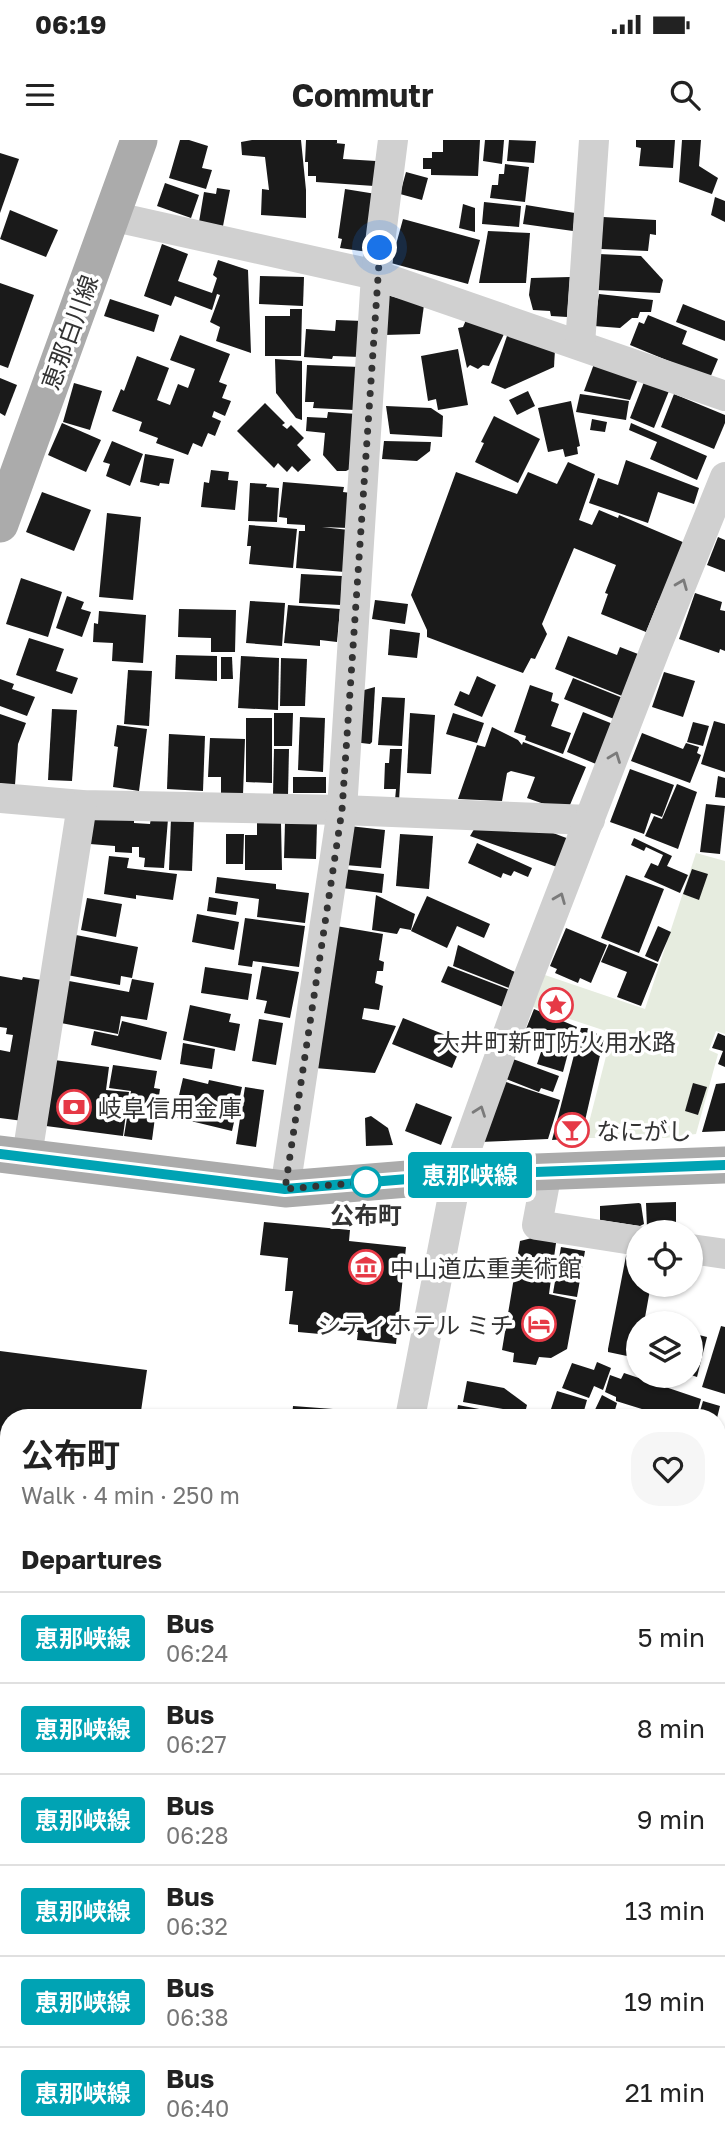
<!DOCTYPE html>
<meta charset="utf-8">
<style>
body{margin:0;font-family:"Golos Text","Noto Sans JP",sans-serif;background:#f6f6f6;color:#222;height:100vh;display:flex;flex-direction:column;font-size:26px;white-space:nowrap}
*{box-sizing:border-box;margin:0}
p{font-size:23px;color:#767676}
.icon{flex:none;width:38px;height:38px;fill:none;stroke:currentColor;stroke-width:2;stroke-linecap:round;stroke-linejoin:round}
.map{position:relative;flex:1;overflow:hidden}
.panel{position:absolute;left:0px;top:1269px;width:726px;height:744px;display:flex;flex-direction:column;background:#fff;border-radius:28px 28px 0 0;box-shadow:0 2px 5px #0004}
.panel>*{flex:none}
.badge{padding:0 14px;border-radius:5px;font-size:24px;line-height:46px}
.tools{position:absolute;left:626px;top:1080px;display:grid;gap:14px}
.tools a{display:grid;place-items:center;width:77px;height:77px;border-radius:50%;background:#fff;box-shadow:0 2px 5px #0004;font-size:35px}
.you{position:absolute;width:35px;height:35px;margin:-18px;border:5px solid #fff;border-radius:50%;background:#1a73e8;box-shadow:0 0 0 10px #1a73e833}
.map>.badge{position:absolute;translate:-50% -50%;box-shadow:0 0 0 4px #fff}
h2{padding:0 21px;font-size:26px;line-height:63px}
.round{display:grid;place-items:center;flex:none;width:74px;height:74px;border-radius:28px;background:#f6f6f6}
.overview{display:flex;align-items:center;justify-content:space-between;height:119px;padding:0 21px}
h1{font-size:33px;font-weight:700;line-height:52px}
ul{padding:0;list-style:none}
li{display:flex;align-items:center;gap:21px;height:91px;padding:0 21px;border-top:2px solid #e0e0e0}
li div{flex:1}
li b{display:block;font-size:26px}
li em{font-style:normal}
li .badge{min-width:77px;font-weight:700;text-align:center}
.status{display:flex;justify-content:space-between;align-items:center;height:49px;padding:0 35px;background:#fff;direction:ltr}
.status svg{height:19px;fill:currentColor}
header{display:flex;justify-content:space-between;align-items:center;height:91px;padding:0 21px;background:#fff;font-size:32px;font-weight:700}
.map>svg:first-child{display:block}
.green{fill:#e6ecdf}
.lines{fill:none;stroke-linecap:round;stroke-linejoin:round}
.river{stroke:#cfe2ee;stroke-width:49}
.building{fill:#1a1a1a}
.minor{stroke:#d0d0d0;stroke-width:30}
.major{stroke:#ababab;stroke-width:37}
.oneway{stroke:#7a7a7a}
.line-casing{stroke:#fff;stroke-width:16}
.line{stroke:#00a3b4;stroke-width:10}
.walk{stroke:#333;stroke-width:7;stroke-dasharray:0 12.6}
.stop-dot{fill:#fff;stroke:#00a3b4;stroke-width:3.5}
.labels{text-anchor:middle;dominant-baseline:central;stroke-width:7;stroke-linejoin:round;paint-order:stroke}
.street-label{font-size:24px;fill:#333;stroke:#fff}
.poi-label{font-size:24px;fill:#333;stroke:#fff;text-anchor:start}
.stop-label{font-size:24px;font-weight:bold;fill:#333;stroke:#fff}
</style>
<div class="status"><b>06:19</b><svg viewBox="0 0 49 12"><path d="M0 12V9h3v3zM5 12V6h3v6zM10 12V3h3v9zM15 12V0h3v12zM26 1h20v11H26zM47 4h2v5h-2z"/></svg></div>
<header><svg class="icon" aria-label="menu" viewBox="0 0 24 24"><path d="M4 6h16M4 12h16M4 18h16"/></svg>Commutr<svg class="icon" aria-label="search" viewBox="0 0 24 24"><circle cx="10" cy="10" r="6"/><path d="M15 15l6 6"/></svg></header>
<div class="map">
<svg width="725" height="2012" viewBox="0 0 725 2012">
<rect width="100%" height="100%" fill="#fff"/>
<polygon class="green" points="696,713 725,721 725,894 716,891 709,910 718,914 696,994 665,998 585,998 612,893 530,866 542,834 645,869"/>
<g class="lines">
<g class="river">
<polyline points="718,1602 725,1600"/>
<polyline points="80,2012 89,2004"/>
</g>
</g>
<g class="building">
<polygon points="180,0 189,0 208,6 202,28 212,30 206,49 169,38"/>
<polygon points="252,0 301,0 306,50 306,78 261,75 262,49 269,50 265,17 242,15 241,2"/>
<polygon points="306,0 337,0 337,3 335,3 345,4 343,19 376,21 374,46 316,42 316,36 308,36 308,22 305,22"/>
<polygon points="443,0 480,0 478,36 431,35 431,29 423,29 423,18 432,18 432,12 443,12"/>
<polygon points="485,0 504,0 502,24 483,21"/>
<polygon points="509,0 536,1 534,23 507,21"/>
<polygon points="636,0 675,0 673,28 639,26 641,8 636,7"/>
<polygon points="682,0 701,0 699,26 718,38 712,54 679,42"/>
<polygon points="0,13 19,19 0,73"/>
<polygon points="505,24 529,27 525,62 490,58 492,45 498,45 499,34 504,34"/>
<polygon points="406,32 428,38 422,60 400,54"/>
<polygon points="165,43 199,55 191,78 157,66"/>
<polygon points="217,48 230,50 223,86 199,82 204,52 216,54"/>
<polygon points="345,49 376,54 368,112 340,108 342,99 338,98"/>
<polygon points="715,57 725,61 725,82 711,75"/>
<polygon points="484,62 521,66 519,87 482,84"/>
<polygon points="463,64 475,68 475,92 459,88"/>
<polygon points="526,65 575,73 573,91 523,84"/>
<polygon points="10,70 58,90 46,117 0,99"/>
<polygon points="603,77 656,80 656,95 650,94 648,111 601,109"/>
<polygon points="403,79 480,100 468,144 391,123"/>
<polygon points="488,91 530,93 526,143 479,143"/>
<polygon points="162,104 188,114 178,141 212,153 217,138 213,135 218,120 248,130 251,213 216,201 220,187 210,182 220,155 217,154 212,170 175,156 171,166 144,156"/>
<polygon points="599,114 641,116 663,140 660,153 596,150"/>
<polygon points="260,136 304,137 303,166 259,164"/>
<polygon points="570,137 567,177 551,176 550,171 533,170 529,155 531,138"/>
<polygon points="0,143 34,155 8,228 0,225"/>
<polygon points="599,154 653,160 651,172 640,172 638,178 632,178 620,188 594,186"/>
<polygon points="387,155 424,165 420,194 384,195"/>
<polygon points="110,159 159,175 154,192 104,176"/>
<polygon points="683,164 725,181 725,201 676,182"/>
<polygon points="290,169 302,169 301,216 265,216 265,176 290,176"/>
<polygon points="648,175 687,191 682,204 718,219 710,238 630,205 639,182 644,184"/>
<polygon points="336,180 363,181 360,217 333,216 332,219 304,217 306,189 335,191"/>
<polygon points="466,180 504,194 489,226 483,225 478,229 470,225 467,228 458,188 463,187"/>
<polygon points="508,193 555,209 554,227 505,249 491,243"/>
<polygon points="180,195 230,214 219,242 227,245 222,258 231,261 225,276 214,271 212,277 221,281 215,296 208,293 202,307 193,303 188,315 156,303 158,298 139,291 142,282 112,271 121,249 124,251 137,216 169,228 157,260 170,265 178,244 188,248 195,229 170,220"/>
<polygon points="458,209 468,265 438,270 436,259 428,261 421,216"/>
<polygon points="275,219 302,221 302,280 296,278 276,253"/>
<polygon points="594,224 638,239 630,260 584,251"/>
<polygon points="307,225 360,227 354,270 313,268 314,262 305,262"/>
<polygon points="0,238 17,245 5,276 0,273"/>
<polygon points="644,242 669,251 654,288 630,278"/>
<polygon points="74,243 102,251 90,290 63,282"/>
<polygon points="528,251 535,266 517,275 509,260"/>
<polygon points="580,254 629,261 626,280 576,272"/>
<polygon points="674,254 725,275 725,283 714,309 661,287"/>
<polygon points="571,261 580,306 577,307 578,314 565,317 563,309 548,312 538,268"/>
<polygon points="265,263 285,283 282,285 287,289 291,285 304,298 297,305 311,320 298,332 292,326 287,332 278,323 274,328 237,291"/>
<polygon points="386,266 431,268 443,276 442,297 390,294"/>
<polygon points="328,272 357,274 354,327 346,331 337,331 323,315 325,293 306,291 307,277 327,278"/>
<polygon points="494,276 540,299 518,343 475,322 484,303 481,302"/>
<polygon points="592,279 607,282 605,292 590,290"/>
<polygon points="62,283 101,300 86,332 48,315"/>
<polygon points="631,283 707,316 697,340 650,319 657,302 629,290"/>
<polygon points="112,301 143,314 130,346 106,336 110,324 103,322"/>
<polygon points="384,301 431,302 430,311 417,321 382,319"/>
<polygon points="145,314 174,319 169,344 160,343 159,346 140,342"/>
<polygon points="626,320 699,348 694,364 658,352 648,383 589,363 598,338 618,345"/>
<polygon points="568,322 595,334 579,380 592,385 599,370 618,378 619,375 685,403 661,461 659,460 646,492 601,474 608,454 605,453 616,425 574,408 542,484 547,494 535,519 531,518 523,533 427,497 427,490 411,455 456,332 517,354 528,332 557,344"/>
<polygon points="211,330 229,332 228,340 238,341 235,370 201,367 204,342 209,343"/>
<polygon points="283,342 344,347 343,352 351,353 348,388 322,387 349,390 345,432 296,428 299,391 305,391 305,385 287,384 287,378 279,377"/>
<polygon points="250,343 267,344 266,347 279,348 277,382 248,381"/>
<polygon points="42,352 91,370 74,411 26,392"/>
<polygon points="107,373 141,377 133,460 99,457"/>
<polygon points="249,385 297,389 293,428 249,424 251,406 247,406"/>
<polygon points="718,397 725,400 725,432 707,425"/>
<polygon points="301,434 342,436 341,465 299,463"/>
<polygon points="21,438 62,452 48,497 6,484"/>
<polygon points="695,453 722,462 720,470 725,471 725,511 720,509 719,513 679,499"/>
<polygon points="67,456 84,462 81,469 91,472 82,497 56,488"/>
<polygon points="375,460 408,464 405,484 372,479"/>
<polygon points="250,461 285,463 282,506 246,503"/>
<polygon points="288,465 340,469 337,502 320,500 320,506 284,503"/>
<polygon points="179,469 236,470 235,512 211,512 211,498 178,497"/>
<polygon points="99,471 146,475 143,523 112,521 113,503 93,502 94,483 98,484"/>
<polygon points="390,489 420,493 417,518 388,515"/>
<polygon points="568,496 617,515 620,507 638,514 622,556 555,529"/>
<polygon points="29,498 64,509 56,531 78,538 72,554 16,535"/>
<polygon points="176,515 217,516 217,541 175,539"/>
<polygon points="241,516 279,518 278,570 238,568"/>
<polygon points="221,517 232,517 233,539 221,539"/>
<polygon points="281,518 307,519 305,566 280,566"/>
<polygon points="128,530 152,531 149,586 124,584"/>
<polygon points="664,532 695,541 683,577 652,567"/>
<polygon points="477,536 496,545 482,577 454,565 460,551 469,555"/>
<polygon points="573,538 623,558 614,579 564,559"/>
<polygon points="0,539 14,544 12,549 35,557 27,576 0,566"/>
<polygon points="530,545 553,553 551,561 559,564 551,586 571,593 563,614 525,600 526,596 514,592"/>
<polygon points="375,547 372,602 370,604 353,602 357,552"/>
<polygon points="382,557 405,558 402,606 378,605"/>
<polygon points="52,569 77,570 72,641 48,640"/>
<polygon points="583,572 613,584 596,624 567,612"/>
<polygon points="274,573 293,573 292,606 274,606"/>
<polygon points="410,573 435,575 431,634 407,633"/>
<polygon points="453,573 484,583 477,603 446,594"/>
<polygon points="0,574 26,583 18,604 15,645 0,644"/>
<polygon points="300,577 325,578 323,632 298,630"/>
<polygon points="246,578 272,578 272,643 246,642"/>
<polygon points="714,581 725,584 725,632 701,624"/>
<polygon points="693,582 709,586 703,606 687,602"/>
<polygon points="117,585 147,589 139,651 113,647 118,607 114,606"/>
<polygon points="492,587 518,600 522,605 523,602 526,603 586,627 567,672 527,658 535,637 511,631 507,633 502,661 458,659 477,605 485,607"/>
<polygon points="642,593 683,609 686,603 699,607 697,613 701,615 690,643 631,621"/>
<polygon points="169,594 205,596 203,651 167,649"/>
<polygon points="210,598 245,599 243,655 221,654 221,637 208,637"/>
<polygon points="274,609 289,609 288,655 273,655"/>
<polygon points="390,609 402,609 399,661 395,660 396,649 384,649 385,623 389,623"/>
<polygon points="630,629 674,645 662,677 651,673 644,694 610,682"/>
<polygon points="718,636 725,638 725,658 715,657"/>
<rect x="293" y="637" width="33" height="16"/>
<polygon points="677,644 697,652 678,709 645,696 654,676 662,679"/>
<polygon points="706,664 725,666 720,714 700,712"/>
<polygon points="92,675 134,677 134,683 150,684 151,678 168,679 164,728 144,727 145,718 139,717 139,707 132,707 132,713 115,712 115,706 90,704"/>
<polygon points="171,678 194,679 192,731 169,730"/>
<polygon points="285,682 317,683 316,719 284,718"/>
<polygon points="257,683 281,683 282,730 245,730 245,695 257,695"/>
<polygon points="349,686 385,690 381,728 345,725"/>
<polygon points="476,686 540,688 569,699 557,727 470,696"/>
<polygon points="226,694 244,694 243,724 226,724"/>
<polygon points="400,694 433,696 429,749 396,746"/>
<polygon points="634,698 672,716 667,726 688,735 680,753 644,737 651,723 658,726 663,715 646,707 644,711 631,705"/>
<polygon points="477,703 532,728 528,737 514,731 511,736 503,733 501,738 468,723"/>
<polygon points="109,716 129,718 127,728 177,734 173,760 136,755 136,759 104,754"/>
<polygon points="344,729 384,734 382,753 342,748"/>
<polygon points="692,729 708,734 699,760 683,754"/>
<polygon points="626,735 664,749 639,813 601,798"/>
<polygon points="217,737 276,744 276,749 309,753 305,783 257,777 259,759 215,753"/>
<polygon points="376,755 415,774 411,790 400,788 397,794 372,790"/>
<polygon points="427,756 490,784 484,798 457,786 447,808 411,791"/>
<polygon points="209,757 238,762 236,775 207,771"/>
<polygon points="87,758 122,764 116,797 81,790"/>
<polygon points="197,774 239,782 234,810 192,802"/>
<polygon points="245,778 305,786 299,827 253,821 252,827 238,825"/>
<polygon points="336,786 383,794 379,820 384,822 383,831 377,831 375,843 383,846 379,870 364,868 362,879 396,886 375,933 315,928"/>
<polygon points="658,786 671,792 658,822 645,816"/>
<polygon points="566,788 607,805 591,843 580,838 578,843 555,833 557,829 550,826"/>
<polygon points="76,795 138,807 132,838 121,836 120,845 67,835"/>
<polygon points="609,804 658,824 641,866 617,857 627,832 601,822"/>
<polygon points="458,805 515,832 509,848 453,826"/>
<polygon points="262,826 299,832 290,878 264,873 267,861 256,859"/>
<polygon points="448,826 510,850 503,867 441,842"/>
<polygon points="205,827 252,834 248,860 201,853"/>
<polygon points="0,836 22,840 23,837 48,841 23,981 0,978 0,910 10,912 13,895 6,894 7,888 0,887"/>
<polygon points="132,839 154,843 147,880 121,876 118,894 61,883 69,841 129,852"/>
<polygon points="190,865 231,874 229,882 240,884 235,911 183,900"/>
<polygon points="534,869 577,887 569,907 526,889"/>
<polygon points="403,878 463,902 452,928 392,904"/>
<polygon points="259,879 283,883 276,925 252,921"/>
<polygon points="122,881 167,892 161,920 91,905 94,891 118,896"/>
<polygon points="581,888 587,888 604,898 581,998 552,1000"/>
<polygon points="718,893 725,896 725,927 718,924 723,911 712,908"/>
<polygon points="183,903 215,909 212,929 180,924"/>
<polygon points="543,906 568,913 563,932 537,924"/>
<polygon points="513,919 559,936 553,952 541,948 539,952 506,939"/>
<polygon points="54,920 109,927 106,950 129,952 127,965 125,965 127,966 123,996 46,986"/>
<polygon points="113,925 157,931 154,948 160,949 157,969 129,965 131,951 109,948"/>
<polygon points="183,938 208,944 209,940 242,947 232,991 174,977"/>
<polygon points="503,941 560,960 548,999 480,1002"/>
<polygon points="693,943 707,947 698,975 685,971"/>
<polygon points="725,943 725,991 702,992 716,944"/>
<polygon points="245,947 264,950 256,1007 236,1004"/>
<polygon points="416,963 452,977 441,1005 405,991"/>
<polygon points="129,966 156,970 152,1000 124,996"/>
<polygon points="371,976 388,988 393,1005 366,1006 365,978"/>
<polygon points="676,1062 676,1087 647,1088 646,1063"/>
<polygon points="639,1063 641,1064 644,1084 640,1086 600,1080 600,1066"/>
<polygon points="264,1082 350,1090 349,1101 406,1107 396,1204 357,1200 358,1192 332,1190 331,1195 298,1192 298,1185 289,1184 293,1151 285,1151 288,1118 260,1115"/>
<polygon points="536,1097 556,1103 549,1154 576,1160 567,1209 551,1218 539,1217 536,1225 513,1222 514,1213 502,1210 520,1101"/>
<polygon points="561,1107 585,1111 577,1157 553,1153"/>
<polygon points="629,1113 639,1116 639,1144 651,1144 644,1183 639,1183 639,1211 637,1221 633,1222 627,1216 608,1212 608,1209 626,1116"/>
<polygon points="721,1186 725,1187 725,1254 702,1247"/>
<polygon points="691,1193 707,1197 697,1237 691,1235"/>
<polygon points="0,1211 147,1230 140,1278 9,1278 9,1371 0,1370"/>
<polygon points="597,1222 611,1228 603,1250 594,1246 589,1258 562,1248 572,1223 594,1230"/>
<polygon points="624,1233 701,1259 696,1278 643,1278 645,1270 616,1261 616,1257 605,1252 610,1235 621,1239"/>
<polygon points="467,1241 504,1248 527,1265 525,1273 463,1262"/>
<polygon points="557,1251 587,1260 582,1278 548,1278"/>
<polygon points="602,1255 617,1263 615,1270 634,1278 596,1278 592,1276"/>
<polygon points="703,1261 720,1266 717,1278 698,1278"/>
<polygon points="458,1265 516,1276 516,1278 456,1278"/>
<polygon points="293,1266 333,1269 332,1278 292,1278"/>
<polygon points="338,1271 375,1276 374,1278 337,1278"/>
<polygon points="718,1321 725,1323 725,1387 718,1386"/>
<polygon points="718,1409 725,1410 725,1433 718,1432"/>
<rect x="0" y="1422" width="9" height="34"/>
<polygon points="718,1468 725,1470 725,1506 718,1505"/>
<polygon points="9,1480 9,1630 0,1634 0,1482"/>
<polygon points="9,1647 9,1698 0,1680 0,1652"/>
<polygon points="725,1806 725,1850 718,1846 718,1817"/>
<polygon points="718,1849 725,1854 725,1883 718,1879"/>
<polygon points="725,1921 725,1955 723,1955 719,1922"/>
<polygon points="598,2004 633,2004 631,2007 636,2010 635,2012 592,2012"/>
</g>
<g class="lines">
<g class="minor">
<polyline points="111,76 376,135 725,256"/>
<polyline points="580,205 594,0"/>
<polyline points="0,658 82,665 342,670 590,680"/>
<polyline points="27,1016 82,665"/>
<polyline points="547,1032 537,1085 639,1101"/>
<polyline points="285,1049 342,670 376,135 393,0"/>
<polyline points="691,1109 725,1114"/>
<polyline points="410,1278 457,1035 525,846 656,507 725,337"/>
<polyline points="718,1464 725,1466"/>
<polyline points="0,1473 9,1473"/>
<polyline points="718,1516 725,1516"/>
<polyline points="718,1783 721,1779 725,1755"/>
<polyline points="0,1873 9,1866"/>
<polyline points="468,2004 472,2012"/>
<polyline points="201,2012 210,2004"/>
<polyline points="569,2012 574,2004"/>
</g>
<g class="major">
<polyline points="0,384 139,0"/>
<polyline points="0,1014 285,1049 457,1035 725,1025"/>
</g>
</g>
<defs><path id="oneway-chevron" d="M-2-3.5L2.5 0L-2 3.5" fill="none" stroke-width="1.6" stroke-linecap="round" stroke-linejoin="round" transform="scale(1.75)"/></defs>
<g class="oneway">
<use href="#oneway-chevron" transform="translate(682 444) rotate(-68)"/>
<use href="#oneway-chevron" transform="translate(615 617) rotate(-69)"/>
<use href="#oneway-chevron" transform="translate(560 758) rotate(-68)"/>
<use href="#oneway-chevron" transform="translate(480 971) rotate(-70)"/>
</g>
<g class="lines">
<g class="line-casing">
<polyline id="line" points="0,1014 285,1049 457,1035 725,1025"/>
</g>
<use href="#line" class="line"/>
<polyline class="walk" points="366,1042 285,1049 342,670 380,108"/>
</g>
<defs>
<g id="sight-ring" transform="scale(1.75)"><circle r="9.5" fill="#fff" stroke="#e63946" stroke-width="1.5"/><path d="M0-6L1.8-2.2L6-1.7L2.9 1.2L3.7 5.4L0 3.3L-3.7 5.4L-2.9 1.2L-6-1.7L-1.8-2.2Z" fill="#e63946"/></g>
<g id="bank-ring" transform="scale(1.75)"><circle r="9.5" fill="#fff" stroke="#e63946" stroke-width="1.5"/><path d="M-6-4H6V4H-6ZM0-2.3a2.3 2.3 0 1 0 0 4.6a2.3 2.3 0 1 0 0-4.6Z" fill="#e63946"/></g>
<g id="bar-ring" transform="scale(1.75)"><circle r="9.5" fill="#fff" stroke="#e63946" stroke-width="1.5"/><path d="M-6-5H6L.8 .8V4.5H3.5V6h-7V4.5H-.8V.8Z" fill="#e63946"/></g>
<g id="museum-ring" transform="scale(1.75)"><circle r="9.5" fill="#fff" stroke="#e63946" stroke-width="1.5"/><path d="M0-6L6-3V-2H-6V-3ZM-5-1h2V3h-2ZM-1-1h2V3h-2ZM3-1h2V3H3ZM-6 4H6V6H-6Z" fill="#e63946"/></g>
<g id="hotel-ring" transform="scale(1.75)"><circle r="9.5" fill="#fff" stroke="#e63946" stroke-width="1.5"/><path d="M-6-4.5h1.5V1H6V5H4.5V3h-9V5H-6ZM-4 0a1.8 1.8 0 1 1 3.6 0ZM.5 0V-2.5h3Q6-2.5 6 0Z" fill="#e63946"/></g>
</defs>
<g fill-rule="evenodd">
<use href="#sight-ring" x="556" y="865"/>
<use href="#bank-ring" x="74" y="967"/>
<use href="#bar-ring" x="572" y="990"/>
<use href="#museum-ring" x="366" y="1127"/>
<use href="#hotel-ring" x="539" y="1184"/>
</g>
<circle class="stop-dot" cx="366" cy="1042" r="14"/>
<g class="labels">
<g class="street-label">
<text transform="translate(69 192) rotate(-70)">恵那白川線</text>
</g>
<g class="poi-label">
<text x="556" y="901" text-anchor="middle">大井町新町防火用水路</text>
<text x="98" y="967">岐阜信用金庫</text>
<text x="596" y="990">なにがし</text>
<text x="390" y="1127">中山道広重美術館</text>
<text x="514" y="1184" text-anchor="end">シティホテル ミチ</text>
</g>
<g class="stop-label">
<text x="366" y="1074">公布町</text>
</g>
</g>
</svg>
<div class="tools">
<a><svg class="icon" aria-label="locate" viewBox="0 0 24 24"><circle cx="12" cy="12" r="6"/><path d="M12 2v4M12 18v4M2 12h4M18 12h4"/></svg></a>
<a><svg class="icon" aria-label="layers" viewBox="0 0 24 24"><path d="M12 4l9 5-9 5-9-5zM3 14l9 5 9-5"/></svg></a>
</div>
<div class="you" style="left:380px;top:108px"></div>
<b class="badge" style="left:470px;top:1035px;background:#00a3b4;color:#fff">恵那峡線</b>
<section class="panel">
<div class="overview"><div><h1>公布町</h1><p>Walk · 4 min · 250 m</p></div><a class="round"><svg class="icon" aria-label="heart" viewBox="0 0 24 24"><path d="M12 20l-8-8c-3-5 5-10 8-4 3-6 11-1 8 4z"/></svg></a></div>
<h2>Departures</h2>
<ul>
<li><span class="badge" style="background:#00a3b4;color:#fff">恵那峡線</span><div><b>Bus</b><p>06:24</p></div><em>5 min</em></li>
<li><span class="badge" style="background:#00a3b4;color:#fff">恵那峡線</span><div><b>Bus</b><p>06:27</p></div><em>8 min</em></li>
<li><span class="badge" style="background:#00a3b4;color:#fff">恵那峡線</span><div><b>Bus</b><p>06:28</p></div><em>9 min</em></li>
<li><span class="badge" style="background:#00a3b4;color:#fff">恵那峡線</span><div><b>Bus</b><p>06:32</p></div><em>13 min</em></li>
<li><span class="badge" style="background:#00a3b4;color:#fff">恵那峡線</span><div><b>Bus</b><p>06:38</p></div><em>19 min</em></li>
<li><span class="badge" style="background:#00a3b4;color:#fff">恵那峡線</span><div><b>Bus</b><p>06:40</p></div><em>21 min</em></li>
</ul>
</section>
</div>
